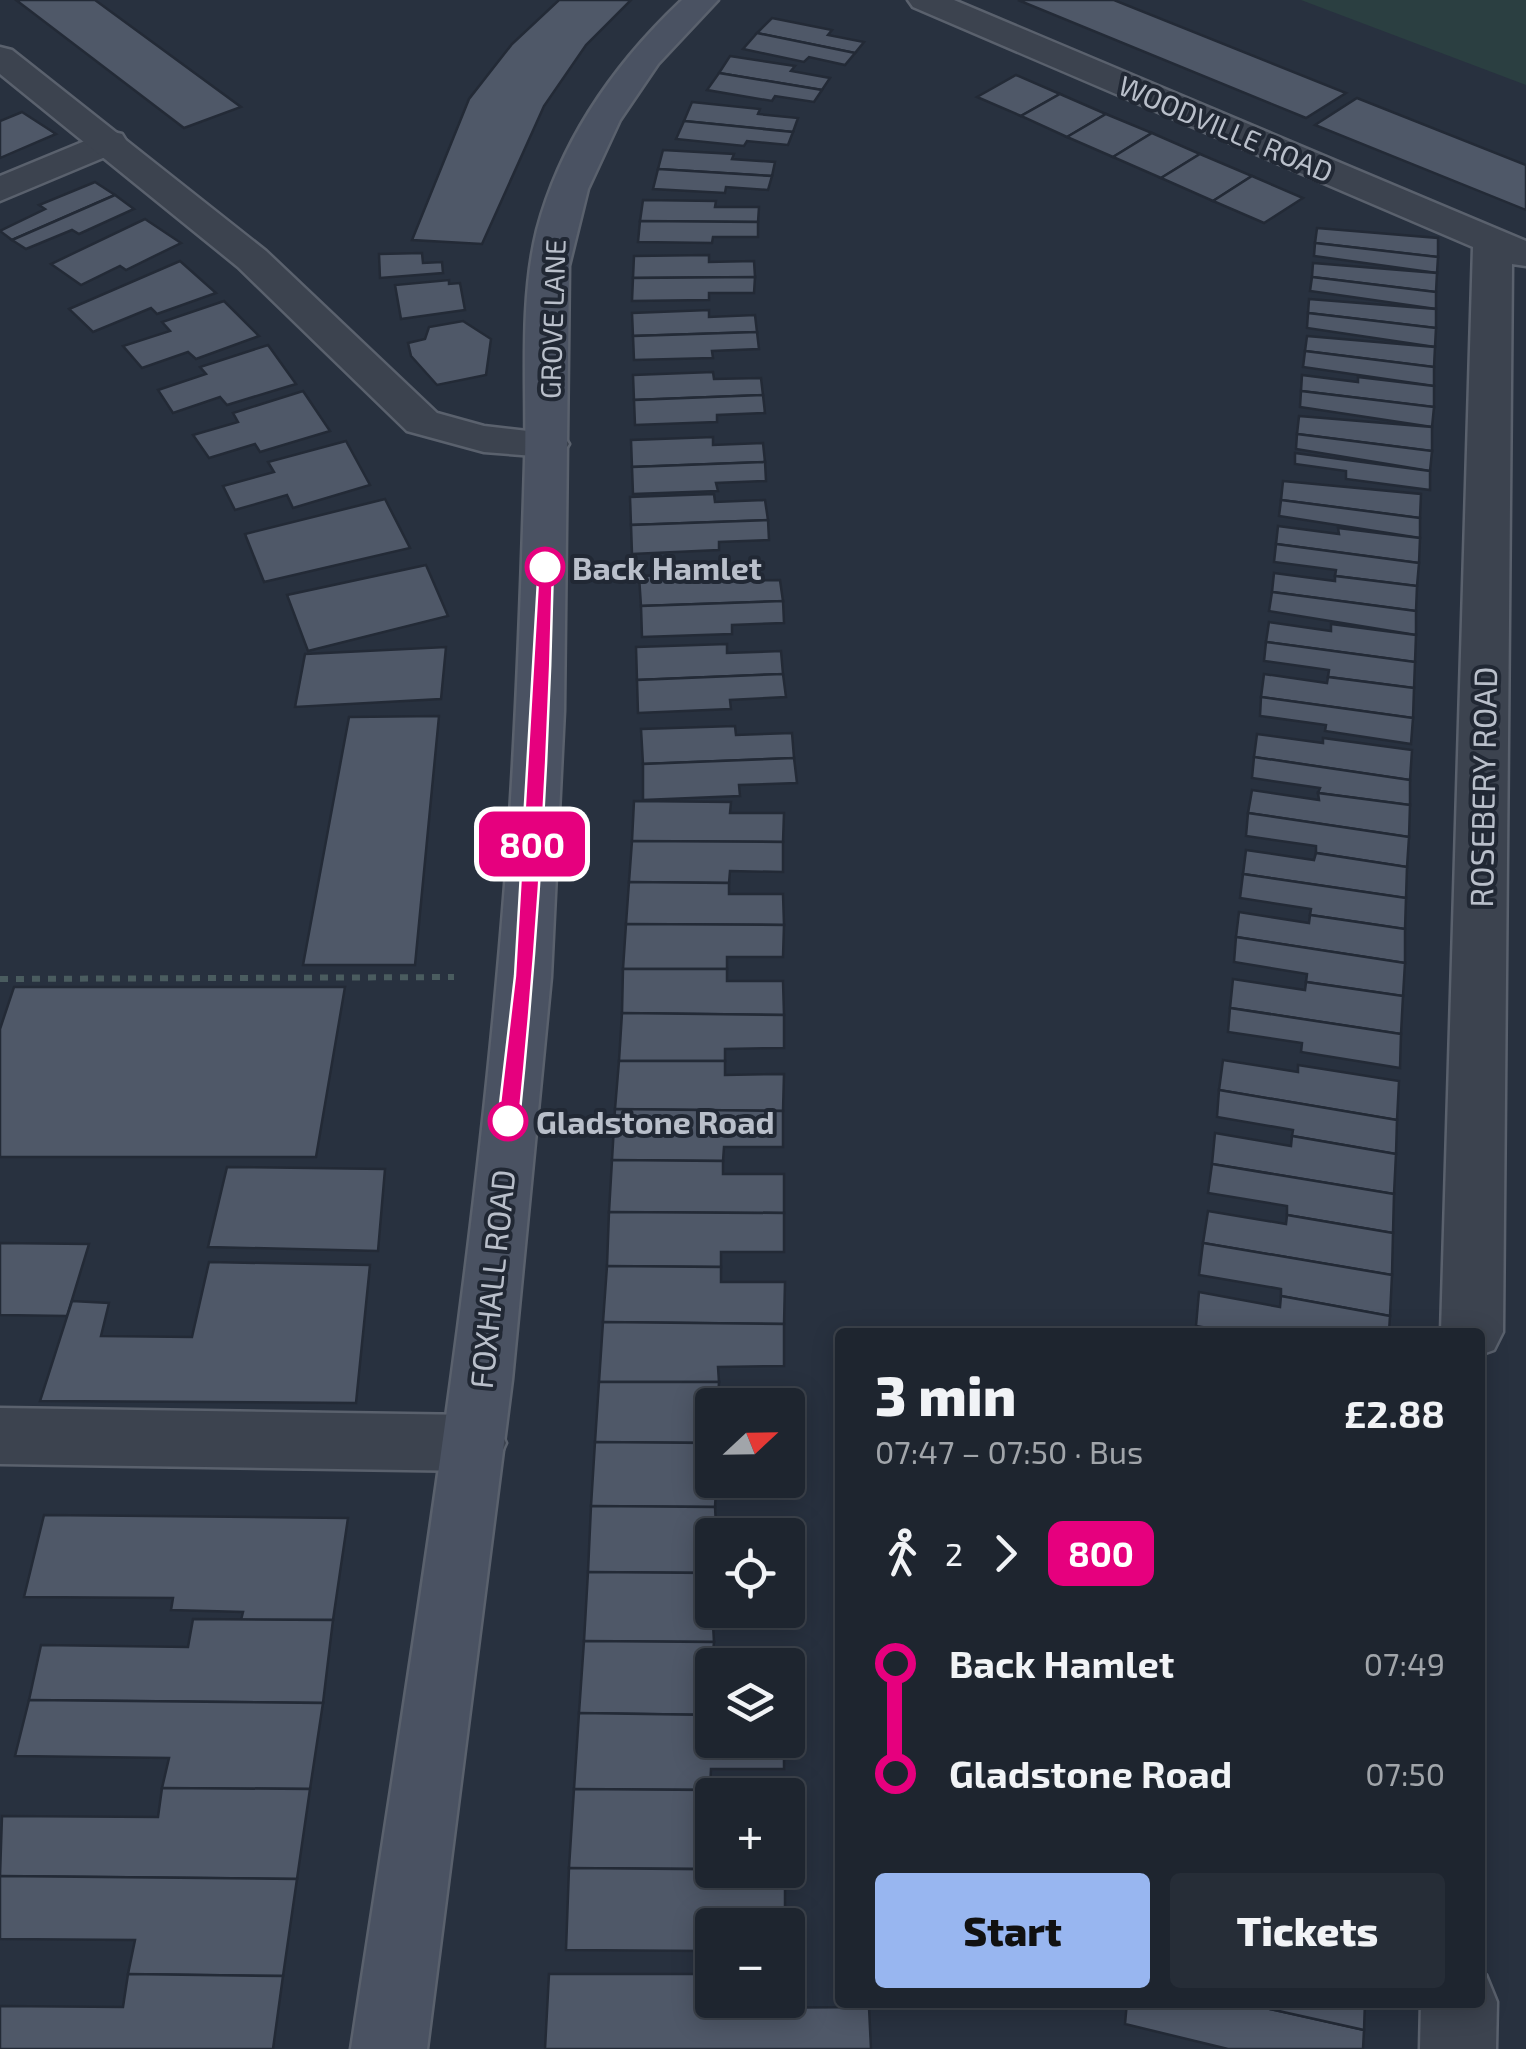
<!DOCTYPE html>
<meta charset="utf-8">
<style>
body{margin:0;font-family:"Exo 2",sans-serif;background:#262d37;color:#f1f3f6;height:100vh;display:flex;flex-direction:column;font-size:38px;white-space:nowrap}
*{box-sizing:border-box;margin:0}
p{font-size:32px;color:#a1a5aa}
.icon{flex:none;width:55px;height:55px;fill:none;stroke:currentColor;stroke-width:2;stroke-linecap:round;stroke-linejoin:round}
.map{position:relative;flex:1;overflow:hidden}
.details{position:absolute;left:835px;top:1328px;width:650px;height:680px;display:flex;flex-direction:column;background:#1e252f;border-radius:10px;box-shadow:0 5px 25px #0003,0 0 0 2px #3c424b}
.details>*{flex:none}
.badge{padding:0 20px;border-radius:15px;font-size:35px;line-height:65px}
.needle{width:65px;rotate:68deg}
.fabs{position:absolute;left:695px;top:1388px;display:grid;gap:20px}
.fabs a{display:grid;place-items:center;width:110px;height:110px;border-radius:10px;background:#1e252f;box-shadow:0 5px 25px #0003,0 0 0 2px #3c424b;font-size:50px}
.map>.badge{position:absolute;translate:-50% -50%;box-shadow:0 0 0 5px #fff}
.legs{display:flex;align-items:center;gap:15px;height:110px;padding:0 40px;font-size:32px}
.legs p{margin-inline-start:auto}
.head{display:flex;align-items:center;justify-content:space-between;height:170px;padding:0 40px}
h1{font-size:55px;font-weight:800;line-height:75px}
.cta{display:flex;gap:20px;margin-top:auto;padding:20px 40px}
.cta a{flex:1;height:115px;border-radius:10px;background:#98b6f0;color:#111;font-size:40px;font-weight:800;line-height:115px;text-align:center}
.cta a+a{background:#262d37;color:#f1f3f6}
ul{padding:0 40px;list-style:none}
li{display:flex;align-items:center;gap:35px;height:110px;font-size:38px}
li i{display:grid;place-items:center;width:15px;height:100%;margin:0 12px;background:currentColor}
li i::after{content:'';width:25px;height:25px;margin:-12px;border:8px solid;border-radius:50%;background:#1e252f}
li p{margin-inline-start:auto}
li:first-child i{background:linear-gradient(#0000 50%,currentColor 0)}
li:last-child i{background:linear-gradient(currentColor 50%,#0000 0)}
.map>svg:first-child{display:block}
.green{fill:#2b3f41}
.building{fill:#4f5868;stroke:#232a36;stroke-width:2.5}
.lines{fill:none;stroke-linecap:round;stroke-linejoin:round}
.minor-casing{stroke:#5a616d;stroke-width:5}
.tertiary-casing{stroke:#5a616d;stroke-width:5}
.secondary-casing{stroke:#5a616d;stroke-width:5}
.path{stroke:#4a5c5f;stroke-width:6;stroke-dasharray:8 8;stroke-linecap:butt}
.minor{fill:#3c434f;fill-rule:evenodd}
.tertiary{fill:#3c434f;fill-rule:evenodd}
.secondary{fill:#4a5262;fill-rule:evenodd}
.line-1{fill:#e6007e;stroke:#fff;stroke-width:2.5}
.stop-1-dot{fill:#fff;stroke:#e6007e;stroke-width:5}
.labels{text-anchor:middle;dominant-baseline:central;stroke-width:8;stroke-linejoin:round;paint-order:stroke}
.far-street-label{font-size:28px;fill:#b9bfca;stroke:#212834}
.stop-label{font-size:32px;font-weight:bold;fill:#b9bfca;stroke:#212834;text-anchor:start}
.street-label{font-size:32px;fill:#b9bfca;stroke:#212834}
</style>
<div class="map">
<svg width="1526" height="2049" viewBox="0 0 1526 2049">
<rect width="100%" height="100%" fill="#28313f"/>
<polygon class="green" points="1301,0 1526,0 1526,85"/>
<g class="building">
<polygon points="16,0 95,0 241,107 184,128"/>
<polygon points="559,0 631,0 586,45 544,106 482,244 412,240 469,99 512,44"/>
<polygon points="1018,0 1114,0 1346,93 1306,118"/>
<polygon points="772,18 832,30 828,35 864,42 855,53 757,33"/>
<polygon points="757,33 855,53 845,65 809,57 804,62 743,49"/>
<polygon points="730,56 795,66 791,71 830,78 822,90 719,73"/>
<polygon points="719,73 822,90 814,102 775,96 772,101 707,90"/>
<polygon points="1016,75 1060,94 1021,116 977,97"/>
<polygon points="1060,94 1106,114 1067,137 1021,116"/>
<polygon points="1357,98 1526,165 1526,210 1315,125"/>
<polygon points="692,102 760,109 758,114 798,118 793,132 684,121"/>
<polygon points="22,112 56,134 0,158 0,121"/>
<polygon points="1106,114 1152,133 1113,157 1067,137"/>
<polygon points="684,121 793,132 788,145 747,141 744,146 676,139"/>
<polygon points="1152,133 1200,154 1161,178 1113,157"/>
<polygon points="663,150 734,154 732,159 775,162 772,176 658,169"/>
<polygon points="1200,154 1252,176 1213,201 1161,178"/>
<polygon points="658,169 772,176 768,190 726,187 725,193 653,189"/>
<polygon points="1252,176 1303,198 1264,223 1213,201"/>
<polygon points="95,182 115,195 12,240 0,231 45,209 39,205"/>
<polygon points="115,195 134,209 79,234 72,230 26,249 12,240"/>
<polygon points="643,200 716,201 715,207 759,207 758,222 640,221"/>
<polygon points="145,219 181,243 126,270 120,266 81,285 51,264"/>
<polygon points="640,221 758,222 758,237 713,237 712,243 638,242"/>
<polygon points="1317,228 1438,238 1438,257 1315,243"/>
<polygon points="1315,243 1438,257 1437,273 1314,256"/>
<polygon points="422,253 423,263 442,262 443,273 380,278 379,254"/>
<polygon points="709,255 709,262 754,261 755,277 633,278 634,256"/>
<polygon points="180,261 216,293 157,314 151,308 93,332 69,309"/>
<polygon points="1313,263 1437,273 1436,292 1312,277"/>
<polygon points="755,277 754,293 709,293 709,300 632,301 633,278"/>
<polygon points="1312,277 1436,292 1436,309 1310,291"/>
<polygon points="449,280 449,284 460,283 465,310 401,319 395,285"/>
<polygon points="1309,299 1436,309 1436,328 1308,313"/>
<polygon points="224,301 259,336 196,359 188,352 142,368 123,346 170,331 162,322"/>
<polygon points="709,310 709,317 755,315 757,332 633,336 632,313"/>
<polygon points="1308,313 1436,328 1435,347 1307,328"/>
<polygon points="463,321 491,339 486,375 437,385 411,356 408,343 425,339 429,327"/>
<polygon points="757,332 759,349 712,351 713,358 634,360 633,336"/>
<polygon points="1307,336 1435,347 1434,367 1305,351"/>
<polygon points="268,345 296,384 227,405 220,397 173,413 158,390 206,374 200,367"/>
<polygon points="1305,351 1434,367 1434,386 1303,367"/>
<polygon points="713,372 714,379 761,378 763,395 634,400 633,375"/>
<polygon points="1302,375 1358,382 1358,377 1434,386 1434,407 1301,391"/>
<polygon points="303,391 330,431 260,452 255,444 209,458 193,435 238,422 233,413"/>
<polygon points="1301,391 1434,407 1432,427 1300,407"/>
<polygon points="763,395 765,413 717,415 717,422 635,425 634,400"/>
<polygon points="1299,416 1432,427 1432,451 1297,434"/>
<polygon points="1297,434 1432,451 1430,471 1296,449"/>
<polygon points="713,437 713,445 763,443 765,462 632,467 631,440"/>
<polygon points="346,441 370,485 293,508 287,495 235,510 223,486 274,472 268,462"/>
<polygon points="1295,453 1430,471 1430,490 1346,479 1346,471 1295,464"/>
<polygon points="765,462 766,481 716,483 718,491 633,494 632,467"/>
<polygon points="1283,481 1421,494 1420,518 1281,500"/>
<polygon points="714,494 715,502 765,500 768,520 631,525 630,497"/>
<polygon points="385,499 410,548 264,582 245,534"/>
<polygon points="1281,500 1420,518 1420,538 1279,516"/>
<polygon points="768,520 769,540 719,542 719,550 632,554 631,525"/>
<polygon points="1278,526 1339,534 1338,528 1420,538 1419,563 1276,544"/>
<polygon points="1276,544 1419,563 1417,586 1335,576 1336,570 1274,562"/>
<polygon points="426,565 448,616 308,651 287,595"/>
<polygon points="727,573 729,581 780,580 783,601 641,606 639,576"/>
<polygon points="1274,573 1335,581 1335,576 1417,586 1416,611 1272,592"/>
<polygon points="1272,592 1416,611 1416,635 1269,611"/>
<polygon points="783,601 784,623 732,625 732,634 642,637 641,606"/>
<polygon points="1269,622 1331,631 1331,624 1416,635 1415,662 1266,642"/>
<polygon points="1266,642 1415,662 1414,688 1328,677 1329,670 1264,661"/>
<polygon points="727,644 727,653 781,651 783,674 637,680 636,647"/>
<polygon points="446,647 441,699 295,707 305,654"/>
<polygon points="783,674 786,697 730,700 731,709 638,713 637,680"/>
<polygon points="1264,674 1327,683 1328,677 1414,688 1413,718 1261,697"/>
<polygon points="1261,697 1413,718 1411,744 1325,731 1326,725 1260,716"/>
<polygon points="439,716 415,965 303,965 349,717"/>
<polygon points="735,726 736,735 792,733 794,758 643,764 641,729"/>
<polygon points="1257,734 1323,743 1323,738 1412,750 1410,780 1254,757"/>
<polygon points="1254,757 1410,780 1410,805 1318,793 1320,788 1252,778"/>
<polygon points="794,758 797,783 739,785 740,796 643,800 643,764"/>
<polygon points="1252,790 1319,800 1318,793 1410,805 1409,837 1248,813"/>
<polygon points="634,801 731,802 730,813 784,813 783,842 632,841"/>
<polygon points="1248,813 1409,837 1407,867 1316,853 1316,846 1246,836"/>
<polygon points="632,841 783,842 783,872 730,871 729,883 629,882"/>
<polygon points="1246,850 1314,860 1316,853 1407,867 1406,898 1243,874"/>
<polygon points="1243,874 1406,898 1405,929 1310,915 1311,909 1240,898"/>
<polygon points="629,882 729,883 729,894 783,894 784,925 626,924"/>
<polygon points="1239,912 1309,923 1310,915 1405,929 1405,963 1236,937"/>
<polygon points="626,924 784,925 783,957 727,957 727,969 623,969"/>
<polygon points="1236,937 1405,963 1403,996 1306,982 1307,974 1234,962"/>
<polygon points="623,969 727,969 727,981 783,981 784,1015 622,1013"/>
<polygon points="1233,979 1305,990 1306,982 1403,996 1401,1034 1230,1008"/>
<polygon points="14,987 345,987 316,1157 0,1157 0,1029"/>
<polygon points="1230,1008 1401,1034 1400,1068 1301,1052 1302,1043 1228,1032"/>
<polygon points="622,1013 784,1015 784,1048 725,1049 725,1061 619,1061"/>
<polygon points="1223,1060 1298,1072 1298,1065 1399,1081 1397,1120 1219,1090"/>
<polygon points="619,1061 725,1061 725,1075 784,1074 783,1111 615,1109"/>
<polygon points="1219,1090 1397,1120 1396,1154 1292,1136 1293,1130 1217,1117"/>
<polygon points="615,1109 783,1111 783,1147 724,1147 723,1161 612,1160"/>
<polygon points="1215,1133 1291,1146 1292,1136 1396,1154 1394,1194 1212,1164"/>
<polygon points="612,1160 723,1161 723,1174 784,1174 784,1213 609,1212"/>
<polygon points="1212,1164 1394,1194 1393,1233 1287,1215 1287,1206 1208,1193"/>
<polygon points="227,1167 385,1169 378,1251 208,1247"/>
<polygon points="1208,1211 1286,1224 1287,1215 1393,1233 1392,1275 1203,1243"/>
<polygon points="609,1212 784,1213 784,1252 721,1252 721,1267 607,1266"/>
<polygon points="0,1243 89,1244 67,1316 0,1315"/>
<polygon points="1203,1243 1392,1275 1390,1316 1281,1296 1281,1289 1199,1275"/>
<polygon points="209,1262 370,1265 356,1403 40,1401 72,1301 109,1303 101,1336 192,1337"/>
<polygon points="607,1266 721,1267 721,1282 785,1282 784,1324 603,1322"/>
<polygon points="1199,1292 1280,1307 1281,1296 1390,1316 1389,1332 1231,1332 1196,1326"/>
<polygon points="603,1322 784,1324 784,1366 718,1367 719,1382 599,1382"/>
<polygon points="599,1382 719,1382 718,1399 784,1399 784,1405 712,1405 712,1443 595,1442"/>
<polygon points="595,1442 712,1443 712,1480 784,1480 783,1490 716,1490 715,1507 591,1506"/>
<polygon points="591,1506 715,1507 716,1525 784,1525 784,1535 712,1535 712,1573 588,1572"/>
<polygon points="44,1515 348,1518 333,1620 241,1620 243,1612 171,1610 173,1598 24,1597"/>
<polygon points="588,1572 712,1573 712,1610 784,1610 785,1623 713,1624 714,1642 584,1641"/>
<polygon points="193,1619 333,1620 323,1703 29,1700 41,1645 188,1647"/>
<polygon points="584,1641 714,1642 712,1662 785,1661 785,1665 712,1665 712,1715 579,1713"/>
<polygon points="29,1700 323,1703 310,1789 162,1788 169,1758 15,1756"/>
<polygon points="579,1713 712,1715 712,1740 784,1740 784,1769 711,1769 710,1790 574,1789"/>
<polygon points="162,1788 310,1789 297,1879 0,1876 2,1816 158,1817"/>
<polygon points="574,1789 710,1790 712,1869 569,1868"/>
<polygon points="569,1868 785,1870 785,1925 712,1925 712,1929 707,1929 708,1951 566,1950"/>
<polygon points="0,1876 297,1879 283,1976 128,1974 135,1940 0,1939"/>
<polygon points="128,1974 283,1976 273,2049 0,2049 0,2006 123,2007"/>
<polygon points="549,1974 704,1974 704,2008 869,2007 871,2049 545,2049"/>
<polygon points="1127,2002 1239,2002 1364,2030 1363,2049 1228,2049 1125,2024"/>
<polygon points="1239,2002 1365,2002 1364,2030"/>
</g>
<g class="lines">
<g class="minor-casing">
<g id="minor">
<polygon points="908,0 954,0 1526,241 1526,266 1512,264 1503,1332 1494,1350 1480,1355 1480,1332 1441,1332 1473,247 913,7"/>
<polygon points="109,131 122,134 127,142 122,150 0,201 0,176"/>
<polygon points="0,1408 474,1415 497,1423 506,1443 497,1463 474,1471 0,1464"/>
<polygon points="1480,1973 1486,1975 1497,2002 1496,2049 1420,2049 1421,2002 1480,2002"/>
</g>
</g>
<g class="tertiary-casing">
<polygon id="tertiary" points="0,47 12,50 266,251 437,413 484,426 563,435 569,444 563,453 548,457 484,452 407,431 238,267 0,74"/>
</g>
<g class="secondary-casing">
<path id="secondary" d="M682,0H718L658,64L620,120L588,189L569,266L564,711L551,977L512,1380L427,2049H351C410,1662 475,1275 505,885C516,744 521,603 525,462C527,387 519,303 537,230C561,140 615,63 682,0Z"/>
</g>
<polyline class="path" points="0,979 454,977"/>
<use href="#minor" class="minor"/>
<use href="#tertiary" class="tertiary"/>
<use href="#secondary" class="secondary"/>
</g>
<path class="line-1" d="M539,563L553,567C549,752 538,937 519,1121L508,1129L498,1121L515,976Z"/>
<g class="stop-1-dot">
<circle cx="545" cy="567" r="18"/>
<circle cx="508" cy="1121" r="18"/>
</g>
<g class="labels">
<g class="far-street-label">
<text transform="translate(1226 128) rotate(23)">WOODVILLE ROAD</text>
<text transform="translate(552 319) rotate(-88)">GROVE LANE</text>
</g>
<g class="stop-label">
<text x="572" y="567">Back Hamlet</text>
<text x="536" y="1121">Gladstone Road</text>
</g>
<g class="street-label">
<text transform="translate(1482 787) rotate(-89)">ROSEBERY ROAD</text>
<text transform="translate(491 1279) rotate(-84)">FOXHALL ROAD</text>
</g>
</g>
</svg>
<div class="fabs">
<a><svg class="needle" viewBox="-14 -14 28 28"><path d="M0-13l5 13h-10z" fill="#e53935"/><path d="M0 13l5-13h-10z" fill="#a1a5aa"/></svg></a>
<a><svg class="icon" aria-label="locate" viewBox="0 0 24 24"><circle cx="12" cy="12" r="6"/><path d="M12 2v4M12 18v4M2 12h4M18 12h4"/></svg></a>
<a><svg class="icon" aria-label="layers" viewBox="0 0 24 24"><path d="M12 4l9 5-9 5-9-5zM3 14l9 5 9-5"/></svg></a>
<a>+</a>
<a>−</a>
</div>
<b class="badge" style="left:532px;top:844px;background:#e6007e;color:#fff">800</b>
<section class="details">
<div class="head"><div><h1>3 min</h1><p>07:47 – 07:50 · Bus</p></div><b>£2.88</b></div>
<div class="legs"><svg class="icon" aria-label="walk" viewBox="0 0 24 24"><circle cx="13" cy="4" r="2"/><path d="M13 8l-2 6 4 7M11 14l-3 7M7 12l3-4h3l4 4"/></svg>2<svg class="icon" aria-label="forward" viewBox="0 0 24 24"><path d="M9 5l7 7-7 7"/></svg><b class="badge" style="background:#e6007e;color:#fff">800</b></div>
<ul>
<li><i style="color:#e6007e"></i><b>Back Hamlet</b><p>07:49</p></li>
<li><i style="color:#e6007e"></i><b>Gladstone Road</b><p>07:50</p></li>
</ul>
<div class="cta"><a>Start</a><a>Tickets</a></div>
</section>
</div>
